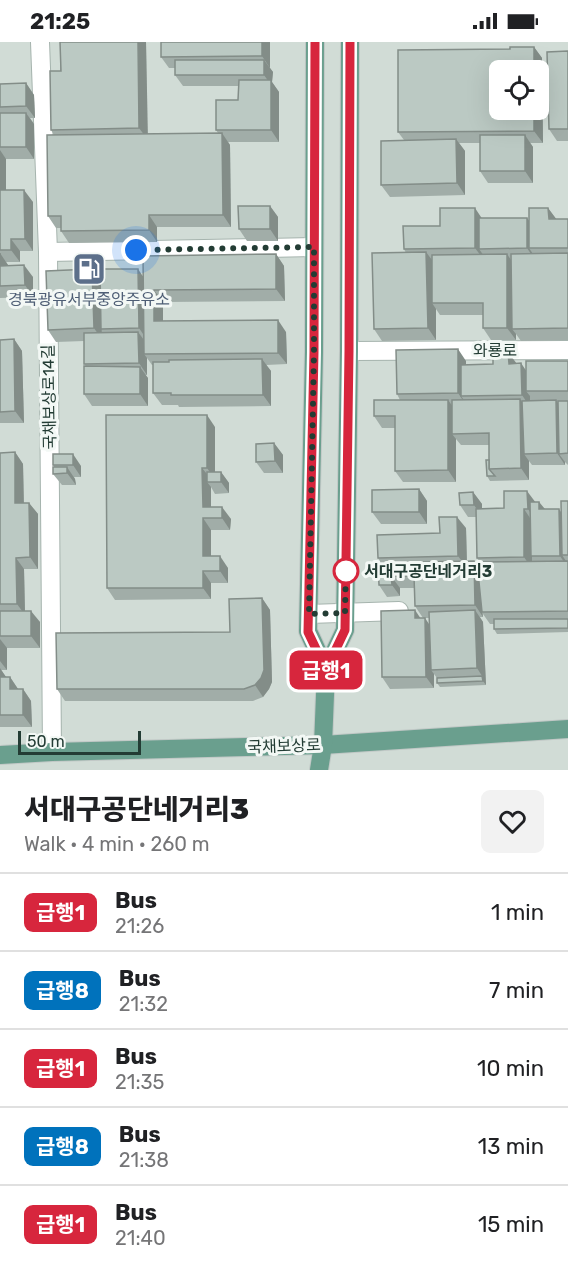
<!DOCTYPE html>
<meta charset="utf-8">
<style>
body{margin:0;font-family:Rubik,"Noto Sans KR",sans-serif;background:#f2f2f2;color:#202124;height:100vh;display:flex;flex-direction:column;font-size:22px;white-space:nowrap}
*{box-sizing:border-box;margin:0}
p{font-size:20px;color:#757577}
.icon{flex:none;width:33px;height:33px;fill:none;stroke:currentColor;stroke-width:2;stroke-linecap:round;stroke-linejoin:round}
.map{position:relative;height:728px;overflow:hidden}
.side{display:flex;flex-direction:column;background:#fff;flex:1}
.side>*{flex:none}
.badge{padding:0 12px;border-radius:9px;font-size:21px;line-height:39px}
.buttons{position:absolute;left:489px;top:18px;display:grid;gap:12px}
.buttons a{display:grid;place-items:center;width:60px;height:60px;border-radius:9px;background:#fff;box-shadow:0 6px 24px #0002;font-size:30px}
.scale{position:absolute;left:18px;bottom:15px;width:123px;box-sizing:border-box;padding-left:6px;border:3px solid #233c34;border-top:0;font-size:16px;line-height:21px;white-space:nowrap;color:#233c34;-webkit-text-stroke:4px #f3f8f5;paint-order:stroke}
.you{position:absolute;width:30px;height:30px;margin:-15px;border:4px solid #fff;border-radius:50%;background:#1a73e8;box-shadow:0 0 0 9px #1a73e833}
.map>.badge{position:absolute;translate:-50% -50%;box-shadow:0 0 0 3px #fff}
.round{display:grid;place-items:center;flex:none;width:63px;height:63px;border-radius:9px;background:#f2f2f2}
.headline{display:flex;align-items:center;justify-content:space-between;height:102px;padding:0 24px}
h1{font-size:28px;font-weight:800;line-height:45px}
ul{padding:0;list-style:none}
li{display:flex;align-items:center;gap:18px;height:78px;padding:0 24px;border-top:2px solid #e0e0e0}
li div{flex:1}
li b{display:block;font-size:22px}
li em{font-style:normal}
li .badge{min-width:66px;font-weight:700;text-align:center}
.status{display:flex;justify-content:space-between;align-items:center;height:42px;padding:0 30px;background:#fff;direction:ltr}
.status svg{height:16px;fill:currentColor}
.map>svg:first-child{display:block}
.built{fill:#d1dcd6;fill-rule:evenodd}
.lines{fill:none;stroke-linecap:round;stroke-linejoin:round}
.minor-casing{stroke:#a6b4ae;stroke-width:20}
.major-casing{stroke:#c1c8c6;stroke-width:20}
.minor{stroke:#fff;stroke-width:18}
.major{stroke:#6a9f8e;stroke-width:18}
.wall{fill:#a1ada8}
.shaded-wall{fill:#838d88}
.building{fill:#bbc9c3;stroke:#838d88;stroke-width:1.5}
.line-casing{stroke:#fff;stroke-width:14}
.line{stroke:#d7263d;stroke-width:9}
.walk{stroke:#233c34;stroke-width:6;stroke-dasharray:0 10.8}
.stop-dot{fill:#fff;stroke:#d7263d;stroke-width:3}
.labels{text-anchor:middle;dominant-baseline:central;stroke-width:6;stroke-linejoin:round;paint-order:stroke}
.service-label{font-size:16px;fill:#4e5e75;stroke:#f3f8f5}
.street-label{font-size:16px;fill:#233c34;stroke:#f3f8f5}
.stop-label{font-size:16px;font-weight:bold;fill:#233c34;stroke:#f3f8f5;text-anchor:start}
</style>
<div class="status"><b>21:25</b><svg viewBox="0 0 49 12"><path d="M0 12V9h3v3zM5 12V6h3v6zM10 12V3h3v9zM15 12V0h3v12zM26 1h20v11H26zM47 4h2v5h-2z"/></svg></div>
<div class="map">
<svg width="568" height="728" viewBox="0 0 568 728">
<rect width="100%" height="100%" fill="#e3ece7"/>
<path class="built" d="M0,0H568V728H0ZM500,28H538V68H500Z"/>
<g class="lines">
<g class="minor-casing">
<g id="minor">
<polyline points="40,0 48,210 52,710"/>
<polyline points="48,210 314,205"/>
<polyline points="349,309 568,308"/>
<polyline points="309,572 399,569"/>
</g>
</g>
<g class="major-casing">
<g id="major">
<polyline points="315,0 314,310 308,589 326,628"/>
<polyline points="0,713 52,710 323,703 568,687"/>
<polyline points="319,728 323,703 326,628 345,588 349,309 350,0"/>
</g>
</g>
<use href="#minor" class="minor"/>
<use href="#major" class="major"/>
</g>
<g class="wall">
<polygon points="60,0 146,0 147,92 218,91 216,88 238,58 238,44 183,44 175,33 175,26 169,26 161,15 270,0 270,26 273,30 272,40 279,50 279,100 228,100 230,103 231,185 157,185 157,200 69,201 61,189 61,186 56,186 48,174 54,93 51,88 60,29"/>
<polygon points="534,5 542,16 543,101 530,101 533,105 533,141 488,141 480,129 480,101 459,101 465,109 465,153 390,155 381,143 404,98 398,90 510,7"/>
<polygon points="568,9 568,99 557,99 549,87"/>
<polygon points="26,41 34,53 35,76 30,76 34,82 34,117 6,117 6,148 33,160 33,209 20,209 20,220 6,220 8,223 33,235 33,255 0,256 0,42"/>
<polygon points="270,164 278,175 278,199 247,199 239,187"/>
<polygon points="548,166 556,177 568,177 568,298 521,299 516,292 516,298 491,298 483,286 483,273 440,273 436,267 436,298 382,299 374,287 406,211 404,207 440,184 482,176 527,176 529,179"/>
<polygon points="276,212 284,224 285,259 163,260 163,279 286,290 287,322 266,323 271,329 271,364 179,365 178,363 162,363 153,351 153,323 152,323 147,316 147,333 145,333 148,336 148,364 92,364 84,352 86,324 84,322 84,299 56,300 48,288 92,227 100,239 143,234"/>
<polygon points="14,297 22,309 24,381 0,381 0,298"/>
<polygon points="466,319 466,323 516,322 526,329 568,319 568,423 565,420 565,423 532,423 529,419 529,438 490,439 487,434 489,418 489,403 461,403 456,397 456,440 403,440 395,429 395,386 382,386 374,374 400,358 397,352"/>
<polygon points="215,385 215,430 221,430 229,441 229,451 215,452 211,445 211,465 231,477 230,488 211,488 211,514 228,526 228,541 211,541 211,557 115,558 107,546"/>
<polygon points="274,401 283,413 283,431 264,431 256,420"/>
<polygon points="15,410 23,422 24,461 29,461 38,472 38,527 24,527 25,569 40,580 40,606 7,606 7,628 1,628 6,635 10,635 18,647 23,647 31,659 32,685 0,685 0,411"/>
<polygon points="53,412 81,424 81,435 74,435 75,437 76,443 62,443 53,432 54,425 53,423"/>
<polygon points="419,447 427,459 427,482 381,482 372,470"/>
<polygon points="473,450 482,462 482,467 504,466 535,460 539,460 545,467 561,470 568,459 568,590 497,592 494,587 494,582 490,582 483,572 483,575 480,575 483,580 486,643 440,645 437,641 437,636 434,632 434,646 390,647 382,635 420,576 429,583 429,576 423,576 415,564 414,546 400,546 400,554 387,555 379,543 381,521 378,516 466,486 467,519 478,525 480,520 477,516 476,475 468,475 460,463"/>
<polygon points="262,556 270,568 272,640 269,647 263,655 253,659 65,659 57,647 230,590"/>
</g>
<g class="shaded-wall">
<polygon points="138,0 146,0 148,98 139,86"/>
<polygon points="262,0 270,0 270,26 262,14"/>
<polygon points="534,5 542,16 543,101 534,89 534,68 538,68 538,28 534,28"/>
<polygon points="264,18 273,30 272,40 279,50 279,100 271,88 271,43 264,33"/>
<polygon points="26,41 34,53 35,76 26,64"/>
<polygon points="26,71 34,82 34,117 26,105"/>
<polygon points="222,91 230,103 231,185 223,173"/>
<polygon points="525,93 533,105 533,141 525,129"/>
<polygon points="456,97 465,109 465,153 457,141"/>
<polygon points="0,108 6,117 6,160 0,151"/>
<polygon points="24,148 33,160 33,209 25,197"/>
<polygon points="270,164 278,175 278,199 270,187"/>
<polygon points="475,166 483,178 479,207 484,214 484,218 475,206"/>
<polygon points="548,166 557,178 549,177"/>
<polygon points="149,173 157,185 157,200 149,188"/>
<polygon points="527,176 535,187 529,206 535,215 535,218 527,206"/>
<polygon points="11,197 20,209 20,220 11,208"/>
<polygon points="426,210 435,222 432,261 436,267 436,298 428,286"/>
<polygon points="0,211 8,223 8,236 0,224"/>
<polygon points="276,212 284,224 285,259 276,247"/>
<polygon points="507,212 515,224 512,287 516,292 516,298 507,286"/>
<polygon points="24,223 33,235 33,255 25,243"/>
<polygon points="92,227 100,239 102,298 94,286"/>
<polygon points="138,227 146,239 147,298 139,286"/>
<polygon points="154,248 163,260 163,291 154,279"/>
<polygon points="278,278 286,290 287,322 278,311"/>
<polygon points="138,290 147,302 144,312 147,316 147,333 139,321"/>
<polygon points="14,297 22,309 24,381 15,369"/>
<polygon points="458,307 466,319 466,354 461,354 466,361 466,363 458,351"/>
<polygon points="508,310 517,322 509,322"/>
<polygon points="262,317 271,329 271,364 263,353"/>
<polygon points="521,321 529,333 526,349 530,354 530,365 522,353"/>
<polygon points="140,325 148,336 148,364 140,352"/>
<polygon points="520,357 528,369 524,412 529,419 529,438 521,426"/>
<polygon points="448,358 456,369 452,392 456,397 456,440 448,428"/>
<polygon points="556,358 564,370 559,412 565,420 565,423 557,411"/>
<polygon points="207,373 215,385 215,437 207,426"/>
<polygon points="274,401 283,413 283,431 275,419"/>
<polygon points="15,410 23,422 24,473 15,461"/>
<polygon points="73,412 81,424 81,435 73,423"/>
<polygon points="67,425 75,437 76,443 67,431"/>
<polygon points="202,426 211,437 207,440 211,445 211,476 203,465"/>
<polygon points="221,430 229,441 229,451 221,440"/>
<polygon points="419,447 427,459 427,482 419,470"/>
<polygon points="527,449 536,461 536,479 528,467"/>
<polygon points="473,450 482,462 482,475 474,463"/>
<polygon points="539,460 548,471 539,467"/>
<polygon points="29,461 38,472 38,527 30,515"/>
<polygon points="222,465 231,477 230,488 222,476"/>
<polygon points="524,467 532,479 532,527 524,515"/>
<polygon points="559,467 567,479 562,513 568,522 568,526 560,514"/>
<polygon points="457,475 466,486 467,526 458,514"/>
<polygon points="203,476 211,488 211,526 203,514"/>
<polygon points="220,514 228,526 228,541 220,529"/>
<polygon points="16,516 24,527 25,573 17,562"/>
<polygon points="474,519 482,531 482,570 483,575 475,563"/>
<polygon points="203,529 211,541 211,557 203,546"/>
<polygon points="391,534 400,546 400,554 392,543"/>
<polygon points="262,556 270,568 272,640 269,647 263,655 255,643"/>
<polygon points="415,568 423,580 415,576"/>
<polygon points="475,568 483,580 486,643 483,639 482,634 477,626"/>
<polygon points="31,569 40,580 40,606 31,594"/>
<polygon points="425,576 433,588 431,628 434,632 434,646 426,635"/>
<polygon points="0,597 7,606 7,628 0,619"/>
<polygon points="0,626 6,635 6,647 0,638"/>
<polygon points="10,635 18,647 10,647"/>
<polygon points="23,647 31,659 32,685 23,673"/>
</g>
<g class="building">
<polygon points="60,0 138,0 139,86 51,88 50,29 61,29"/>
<polygon points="161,0 262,0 262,14 161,15"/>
<polygon points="510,5 534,5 534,28 500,28 500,68 534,68 534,89 398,90 398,8 510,7"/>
<polygon points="568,9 568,87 549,87 547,10"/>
<rect x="175" y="18" width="89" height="15"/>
<polygon points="239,38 271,38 271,88 216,88 216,58 238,58"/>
<polygon points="26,41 26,64 0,65 0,42"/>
<rect x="0" y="71" width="26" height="34"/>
<polygon points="222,91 223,173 149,173 149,188 61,189 61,174 48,174 47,93"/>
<rect x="480" y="93" width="45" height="36"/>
<polygon points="456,97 457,141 381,143 381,99"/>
<polygon points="0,148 24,148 25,197 11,197 11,208 0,208"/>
<polygon points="238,164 270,164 270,187 239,187"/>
<polygon points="440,166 475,166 475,206 404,207 403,184 440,184"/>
<polygon points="529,166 548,166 549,177 568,177 568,206 529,206"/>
<polygon points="479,176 527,176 527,206 479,207"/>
<polygon points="426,210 428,286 374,287 372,211"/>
<polygon points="0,211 0,224 24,223 25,243 0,244"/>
<polygon points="568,211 568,286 512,287 511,212"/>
<polygon points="276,212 276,247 154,248 154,279 278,278 278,311 144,312 143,214"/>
<polygon points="507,212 507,286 483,286 483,261 432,261 432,213"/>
<polygon points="92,227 94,286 48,288 46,229"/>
<polygon points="100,227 138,227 139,286 101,287"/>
<polygon points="138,290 139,321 84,322 84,291"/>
<polygon points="14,297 15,369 0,370 0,298"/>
<polygon points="458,307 458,351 397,352 396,308"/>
<polygon points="493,310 508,310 509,322 521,321 522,353 461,354 461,323 493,322"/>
<polygon points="262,317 263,353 171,353 171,351 153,351 153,320 169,320 169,318"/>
<rect x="526" y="319" width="42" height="30"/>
<polygon points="84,324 140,325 140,352 84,352"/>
<polygon points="520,357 521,426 489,427 489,391 452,392 452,358"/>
<polygon points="374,358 448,358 448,428 395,429 395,374 374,374"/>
<polygon points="556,358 557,411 524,412 522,359"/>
<polygon points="558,359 568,359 568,411 559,412"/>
<polygon points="106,373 207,373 207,426 202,426 203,465 222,465 222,476 203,476 203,514 220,514 220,529 203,529 203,546 107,546"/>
<polygon points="274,401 275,419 256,420 256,402"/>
<polygon points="15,410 15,461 29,461 30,515 16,516 17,562 0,562 0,411"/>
<rect x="53" y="412" width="20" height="11"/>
<polygon points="486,418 489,418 489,427 495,434 487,434"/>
<polygon points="53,425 67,425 67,431 53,432"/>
<rect x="207" y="430" width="14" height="10"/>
<polygon points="419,447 419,470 372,470 372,448"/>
<polygon points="504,449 527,449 528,467 524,467 524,515 477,516 476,467 504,466"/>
<polygon points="473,450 474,463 460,463 459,451"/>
<polygon points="561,459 568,459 568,513 562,513"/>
<polygon points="530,460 539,460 539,467 559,467 560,514 531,514"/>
<polygon points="439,475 457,475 458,514 378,516 377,493 440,491"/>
<polygon points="474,519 475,563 415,564 414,534 391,534 392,543 379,543 378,521"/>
<polygon points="568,519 568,569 482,570 477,520"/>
<polygon points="262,556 264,628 261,636 255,643 244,647 57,647 56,591 230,590 229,557"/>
<polygon points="415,568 415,576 425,576 426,635 382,635 381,569"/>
<polygon points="475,568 477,626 431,628 429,570"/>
<rect x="0" y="569" width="31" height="25"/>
<polygon points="494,577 568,577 568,586 494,587"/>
<polygon points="482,634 483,639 437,641 437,636"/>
<polygon points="0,635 10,635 10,647 23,647 23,673 0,673"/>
</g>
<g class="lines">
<g class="line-casing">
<polyline id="line" points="315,0 314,310 308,590 326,628 345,588 349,309 350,0"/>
</g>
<use href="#line" class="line"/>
<polyline class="walk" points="136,208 314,205 314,310 309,572 345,571 346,523 346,529"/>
</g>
<defs>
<g id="fuel-square" transform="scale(1.725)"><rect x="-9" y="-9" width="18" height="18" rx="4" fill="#5c6f8a" stroke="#f3f8f5"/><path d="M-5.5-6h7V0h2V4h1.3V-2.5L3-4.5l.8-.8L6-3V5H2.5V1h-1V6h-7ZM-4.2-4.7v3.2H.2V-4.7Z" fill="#fff"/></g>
</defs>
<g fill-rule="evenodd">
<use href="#fuel-square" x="89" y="227"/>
</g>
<circle class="stop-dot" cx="346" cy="529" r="12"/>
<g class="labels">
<g class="service-label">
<text x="89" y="257">경북광유서부중앙주유소</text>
</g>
<g class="street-label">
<text x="495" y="308">와룡로</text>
<text transform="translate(49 355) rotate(-91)">국채보상로14길</text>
<text transform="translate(284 704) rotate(-2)">국채보상로</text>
</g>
<g class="stop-label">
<text x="364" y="529">서대구공단네거리3</text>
</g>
</g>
</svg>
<div class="buttons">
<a><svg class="icon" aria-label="locate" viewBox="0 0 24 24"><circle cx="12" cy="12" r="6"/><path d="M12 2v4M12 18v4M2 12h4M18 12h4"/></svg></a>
</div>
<div class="scale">50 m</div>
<div class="you" style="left:136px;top:208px"></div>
<b class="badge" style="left:326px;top:628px;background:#d7263d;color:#fff">급행1</b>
</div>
<section class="side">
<div class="headline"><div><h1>서대구공단네거리3</h1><p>Walk · 4 min · 260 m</p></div><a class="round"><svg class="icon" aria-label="heart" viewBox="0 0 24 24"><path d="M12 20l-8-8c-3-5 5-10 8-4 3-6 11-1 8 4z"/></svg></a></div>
<ul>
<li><span class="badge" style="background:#d7263d;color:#fff">급행1</span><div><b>Bus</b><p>21:26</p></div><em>1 min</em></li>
<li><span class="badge" style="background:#0072bc;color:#fff">급행8</span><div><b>Bus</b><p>21:32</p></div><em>7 min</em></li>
<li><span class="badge" style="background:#d7263d;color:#fff">급행1</span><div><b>Bus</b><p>21:35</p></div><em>10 min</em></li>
<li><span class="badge" style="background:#0072bc;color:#fff">급행8</span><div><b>Bus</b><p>21:38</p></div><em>13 min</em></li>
<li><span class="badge" style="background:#d7263d;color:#fff">급행1</span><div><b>Bus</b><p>21:40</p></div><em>15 min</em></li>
</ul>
</section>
